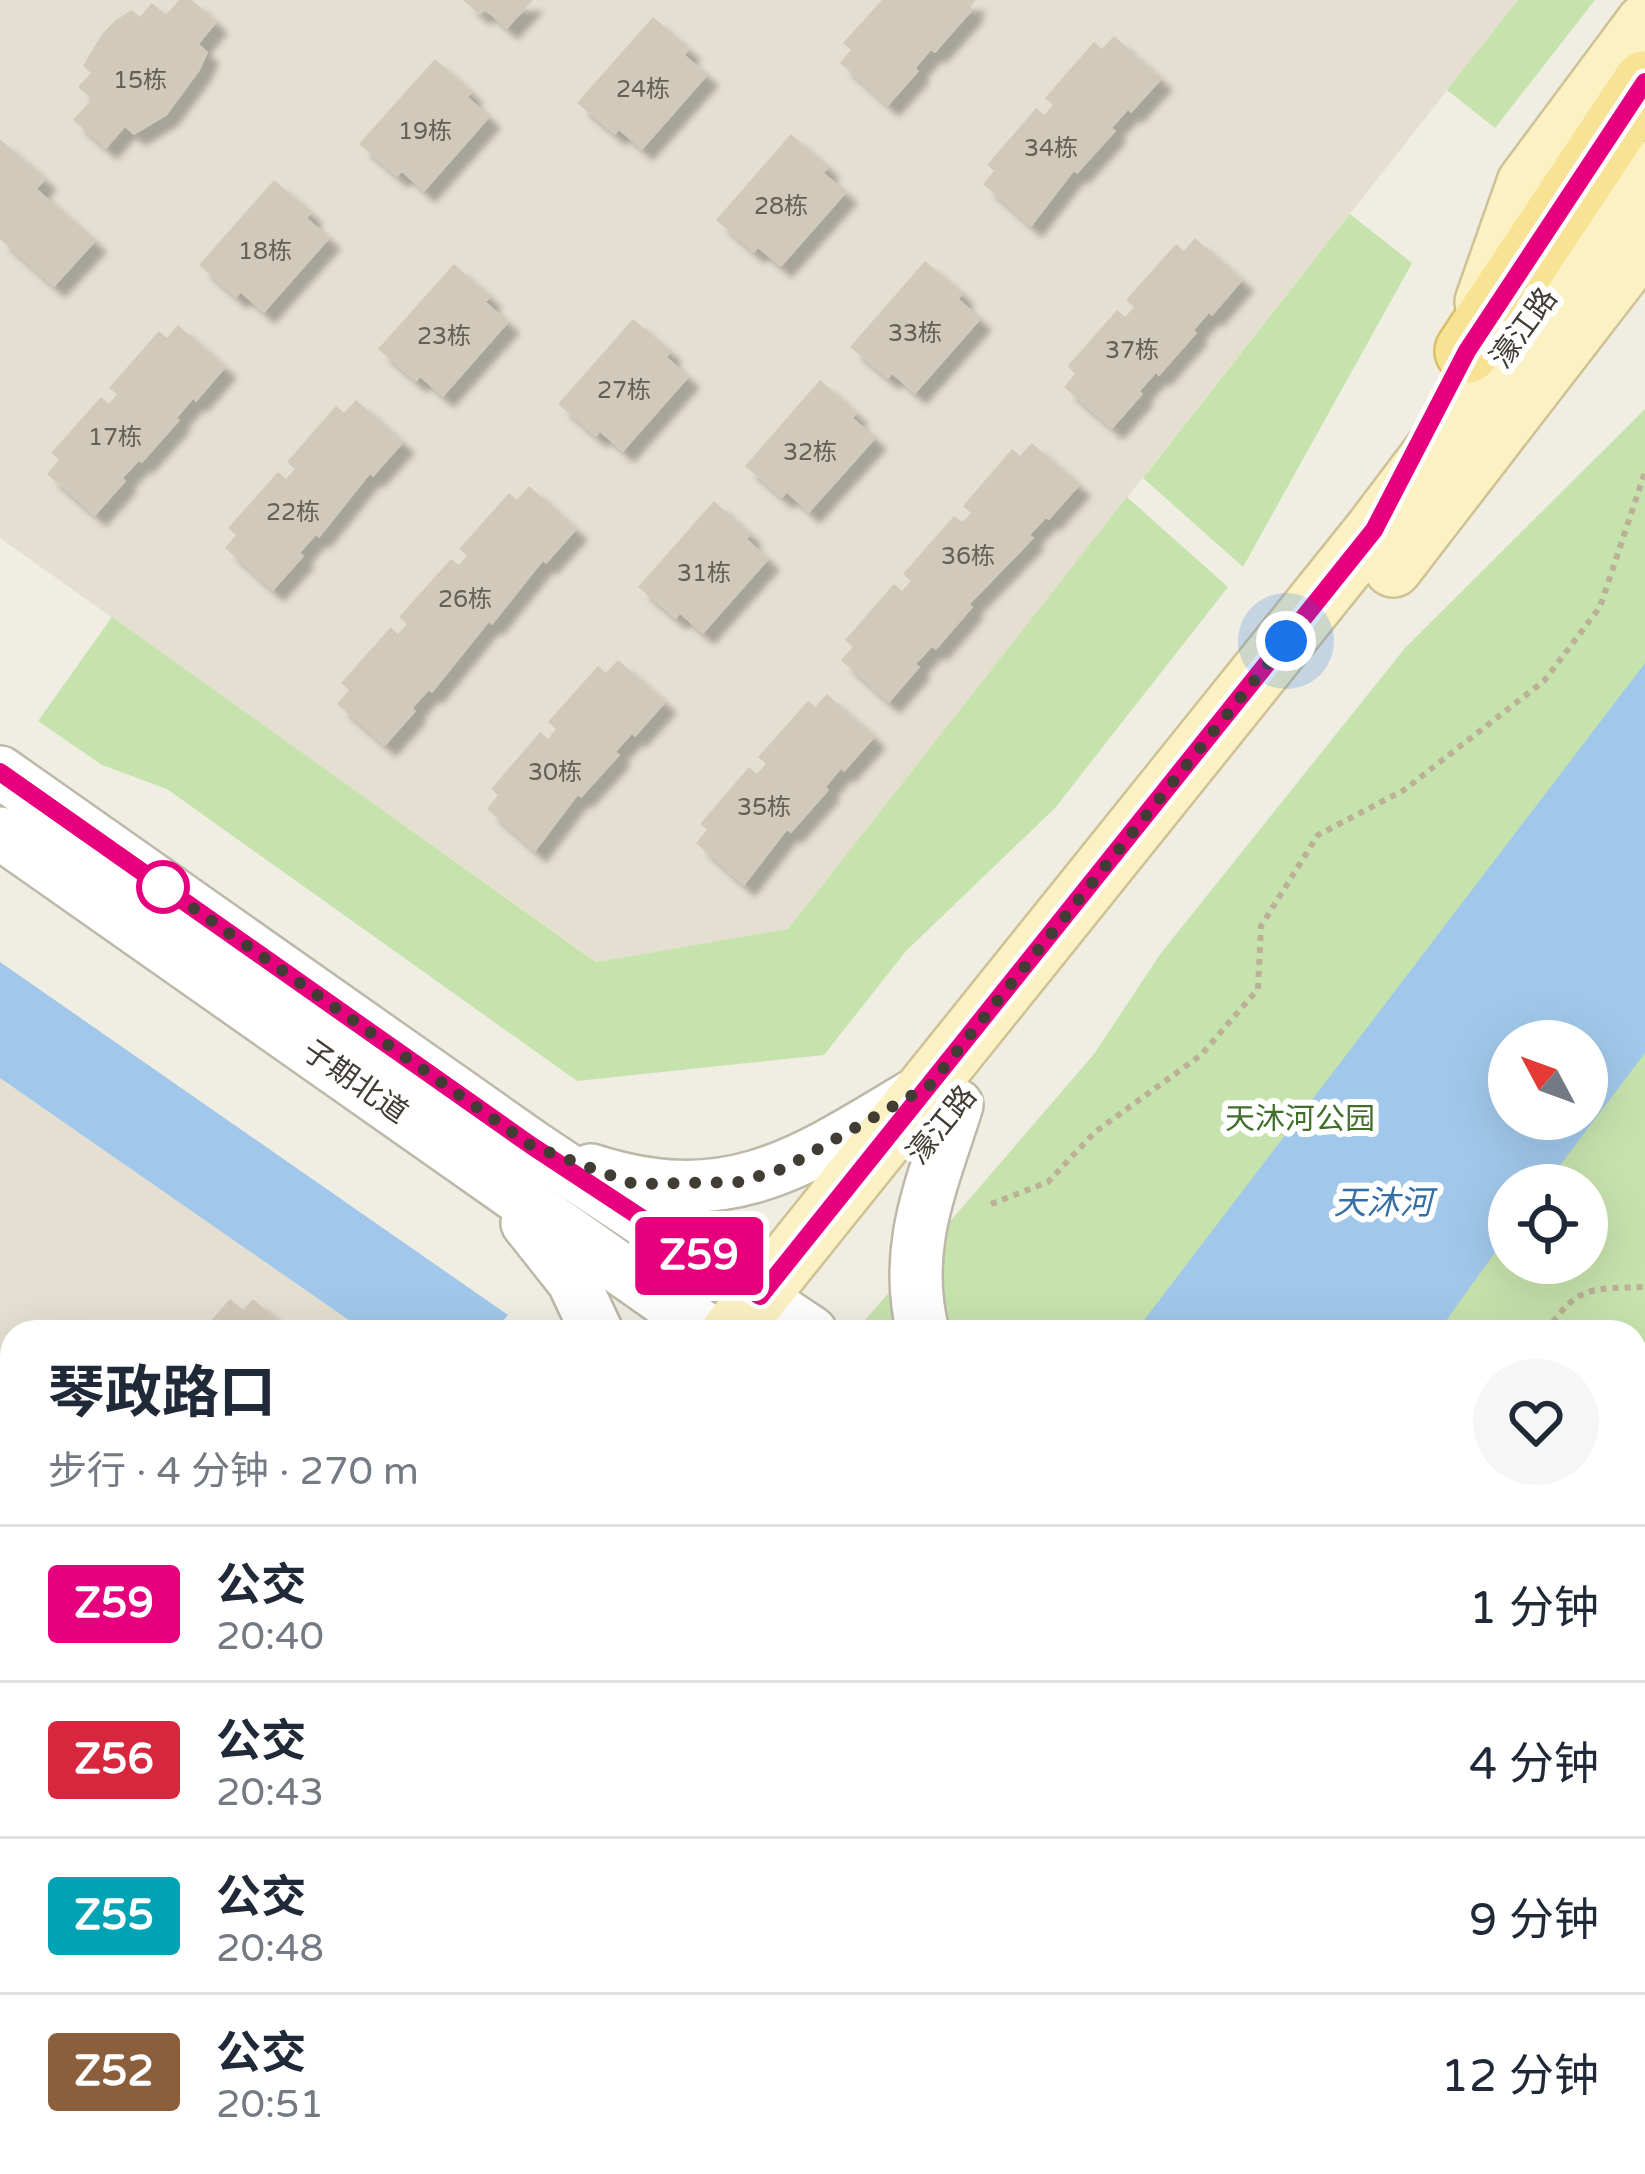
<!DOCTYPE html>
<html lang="zh">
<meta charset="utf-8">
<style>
body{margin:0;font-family:"Varela Round","Noto Sans SC",sans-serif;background:#f6f6f7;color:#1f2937;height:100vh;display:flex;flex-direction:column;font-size:45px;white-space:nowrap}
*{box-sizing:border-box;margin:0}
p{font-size:39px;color:#747a83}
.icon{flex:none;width:66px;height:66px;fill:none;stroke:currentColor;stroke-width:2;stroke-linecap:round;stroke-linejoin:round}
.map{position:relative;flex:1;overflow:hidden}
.side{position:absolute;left:0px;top:1320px;width:1647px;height:855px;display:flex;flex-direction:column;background:#fff;border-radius:36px 36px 0 0;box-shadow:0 12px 48px #0002}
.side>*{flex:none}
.badge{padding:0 24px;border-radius:9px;font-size:42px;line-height:78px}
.needle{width:78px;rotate:311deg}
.tools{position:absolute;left:1488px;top:1020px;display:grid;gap:24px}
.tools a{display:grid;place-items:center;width:120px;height:120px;border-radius:50%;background:#fff;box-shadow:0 12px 48px #0002;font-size:60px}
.you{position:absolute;width:60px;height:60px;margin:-30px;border:9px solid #fff;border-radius:50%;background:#1a73e8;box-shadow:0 0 0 18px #1a73e833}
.map>.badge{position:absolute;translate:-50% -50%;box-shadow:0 0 0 6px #fff}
.round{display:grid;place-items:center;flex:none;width:126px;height:126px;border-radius:63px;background:#f6f6f7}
.headline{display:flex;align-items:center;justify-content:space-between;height:204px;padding:0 48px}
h1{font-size:57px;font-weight:700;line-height:90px}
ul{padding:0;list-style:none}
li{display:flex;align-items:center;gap:36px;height:156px;padding:0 48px;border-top:3px solid #e0e1e3}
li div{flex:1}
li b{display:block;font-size:45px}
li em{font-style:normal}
li .badge{min-width:132px;font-weight:700;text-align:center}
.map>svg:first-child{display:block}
.residential{fill:#e4dfd1}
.commercial{fill:#f2e5ce}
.green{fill:#c7e3ad;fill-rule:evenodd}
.sand{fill:#f4ecbf}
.water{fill:#a1c8eb;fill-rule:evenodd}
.building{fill:#d1c9b9;filter:url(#shadow)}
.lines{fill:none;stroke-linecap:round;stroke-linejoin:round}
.tertiary-casing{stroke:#beb8a9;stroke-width:56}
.secondary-casing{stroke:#cec295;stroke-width:62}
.primary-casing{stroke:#dbbf66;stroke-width:68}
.path{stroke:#bcb198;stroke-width:6;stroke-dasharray:6 6;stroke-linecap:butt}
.tertiary{stroke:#fff;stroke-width:51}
.secondary{stroke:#fbf1c2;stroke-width:57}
.primary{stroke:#f8e294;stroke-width:63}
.line-casing{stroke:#fff;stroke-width:27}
.line{stroke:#e6007e;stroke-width:18}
.walk{stroke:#413d34;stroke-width:12;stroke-dasharray:0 21.6}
.stop-dot{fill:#fff;stroke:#e6007e;stroke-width:6}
.labels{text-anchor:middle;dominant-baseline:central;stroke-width:12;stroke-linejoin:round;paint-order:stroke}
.number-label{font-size:24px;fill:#656055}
.street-label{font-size:30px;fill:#413d34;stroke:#fff}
.park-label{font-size:30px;fill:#416f2b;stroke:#fff}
.water-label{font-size:33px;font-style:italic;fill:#346fa6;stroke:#fff}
</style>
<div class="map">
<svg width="1645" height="2174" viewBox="0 0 1645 2174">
<defs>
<filter id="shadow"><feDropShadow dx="11" dy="11" stdDeviation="3" flood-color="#0004"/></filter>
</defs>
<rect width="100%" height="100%" fill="#f0ede3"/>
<g class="residential">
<polygon points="0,0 1518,0 788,929 597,962 0,538"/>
<polygon points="0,1078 366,1332 12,1332 12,1887 0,1901"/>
</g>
<polygon class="commercial" points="1645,1389 1645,1833 1635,1827 1635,1402"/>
<g class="green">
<polygon points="1518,0 1595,0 1495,128 1447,90"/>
<polygon points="1350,214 1412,263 1243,567 1143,478"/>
<path d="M1645,409V1389L1635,1402V1332H855L1094,1054L1161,953L1405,648ZM1509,1041H1587V1119H1509ZM1509,1185H1587V1263H1509Z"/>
<polygon points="1127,497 1228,587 1055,808 906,951 824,1055 577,1081 167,789 102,765 38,721 112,617 596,962 788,929"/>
<polygon points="1635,1553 1645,1561 1645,2174 148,2174 153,2163 1635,2163"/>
<polygon points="0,1960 12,1970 12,2036 0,2050"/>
</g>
<polygon class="sand" points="260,2163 403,2163 395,2174 250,2174"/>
<g class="water">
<path d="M1645,663V1053L1545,1185H1509V1233L1438,1332H1135ZM1509,1041H1587V1119H1509Z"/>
<polygon points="0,962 508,1315 493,1332 366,1332 0,1078"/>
<polygon points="403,2163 948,2163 943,2174 395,2174"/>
</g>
<g class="building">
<polygon points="179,0 192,0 217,22 199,44 208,52 200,70 167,115 134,135 125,127 106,149 73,120 92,99 78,87 91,73 83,66 102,34 116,20 132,10 140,17 152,3 166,15"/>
<polygon points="463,0 533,0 507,29 484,9 480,15"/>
<polygon points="882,0 976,0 970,7 973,10 935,53 931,50 916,68 919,71 888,106 840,63 851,50 843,43"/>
<polygon points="653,17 690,49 685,55 708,75 642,150 619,130 615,135 577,103"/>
<polygon points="1114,36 1162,79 1131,113 1128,110 1112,128 1116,131 1077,174 1074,171 1031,227 983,184 994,171 987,165 1036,108 1044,115 1053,105 1045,98 1094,42 1102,49"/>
<polygon points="435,59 472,92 468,97 490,117 424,192 402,172 397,177 359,144"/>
<polygon points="791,134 829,167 824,173 847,192 781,267 758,248 754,253 716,220"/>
<polygon points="0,139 46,179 37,189 96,241 54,287 0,239"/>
<polygon points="274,180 312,213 307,218 330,238 264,313 241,293 236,298 199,265"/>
<polygon points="1195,238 1243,280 1212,316 1209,313 1194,330 1197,333 1159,376 1156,373 1140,391 1143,394 1112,429 1064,387 1075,374 1068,366 1117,310 1125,317 1134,307 1126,300 1176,244 1184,251"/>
<polygon points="925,261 963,293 959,299 981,319 915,394 892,374 888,379 850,347"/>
<polygon points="454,264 491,297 486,302 509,322 443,397 420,377 416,382 378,349"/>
<polygon points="633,319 671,351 667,357 689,377 623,452 600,432 596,437 558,404"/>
<polygon points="178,325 226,367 196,402 193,399 177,418 180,420 142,463 139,461 123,478 126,481 95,516 47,474 59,460 51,453 101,397 109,404 117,394 109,388 159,331 167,338"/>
<polygon points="820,380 857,413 853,418 876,438 809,513 787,493 782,498 745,466"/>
<polygon points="356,400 404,442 373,477 370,474 319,538 316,535 300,553 304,556 273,591 225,548 236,535 228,528 278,472 286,479 295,469 287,462 336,406 344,413"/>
<polygon points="1032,443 1080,485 1049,520 1046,518 1030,535 1034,538 970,604 973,607 936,650 932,647 916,664 920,667 889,703 841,660 853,647 845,640 894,584 902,591 911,581 903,574 954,516 962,522 971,513 963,506 1012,449 1020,456"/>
<polygon points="529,486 577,529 546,564 543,561 492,625 489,622 432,693 429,690 413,708 416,711 385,746 337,704 349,690 341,683 391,627 398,634 407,624 399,617 451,559 459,565 467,556 459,549 509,493 517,500"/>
<polygon points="714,501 751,534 747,539 769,559 703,634 680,614 676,619 638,587"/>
<polygon points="618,660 666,702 635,737 632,734 616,752 620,755 581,798 578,795 535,852 487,809 498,795 491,789 540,732 548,739 556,729 548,722 598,666 606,673"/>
<polygon points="827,694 875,737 844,772 841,769 826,787 829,790 791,833 787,830 744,886 696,843 707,830 700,824 749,767 757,774 766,764 758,757 808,701 815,707"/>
<polygon points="230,1299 243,1310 253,1299 292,1332 201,1332"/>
<polygon points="12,1551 12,1659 0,1673 0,1565"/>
</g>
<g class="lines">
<g class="tertiary-casing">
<g id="tertiary">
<polyline points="0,772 532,1146 811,1332"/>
<polyline points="0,833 710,1332"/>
<path d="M591,1170C728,1214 801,1163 914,1095"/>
<polyline points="527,1223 573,1281 597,1332"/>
<path d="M923,1332C902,1247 932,1185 957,1105"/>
<polyline points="1635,1890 1645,1896"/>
<polyline points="1635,1960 1645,1967"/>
</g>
</g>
<g class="secondary-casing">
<g id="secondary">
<polyline points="1484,302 1526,183 1645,23"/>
<polyline points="1393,568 1645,241"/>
<polyline points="730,1332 1374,530 1645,170"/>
<polyline points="0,2170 12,2157"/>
<polyline points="47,2174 57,2163"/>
</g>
</g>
<g class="primary-casing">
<polyline id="primary" points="1467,351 1645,83"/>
</g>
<g class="path">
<polyline points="991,1204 1048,1182 1095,1132 1201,1055 1258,989 1261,926 1318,835 1404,790 1544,681 1600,607 1645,472"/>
<path d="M1546,1332C1578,1284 1592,1289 1645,1287"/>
<polyline points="1635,1749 1645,1755"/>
<polyline points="1250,2163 1255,2174"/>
<polyline points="232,2174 241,2163"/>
<polyline points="1103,2174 1112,2163"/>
</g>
<use href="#tertiary" class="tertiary"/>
<use href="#secondary" class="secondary"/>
<use href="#primary" class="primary"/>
</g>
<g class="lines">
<g class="line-casing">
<polyline id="line" points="0,772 532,1146 760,1296 1374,530 1467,351 1645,82"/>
</g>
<use href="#line" class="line"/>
<polyline class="walk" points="163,887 152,879 532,1146 634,1184 740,1182 785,1168 930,1085 1286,641"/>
</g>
<circle class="stop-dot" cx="163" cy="887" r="24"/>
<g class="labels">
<g class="number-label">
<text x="140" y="80">15栋</text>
<text x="643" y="89">24栋</text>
<text x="425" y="131">19栋</text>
<text x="1051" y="148">34栋</text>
<text x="781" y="206">28栋</text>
<text x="265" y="251">18栋</text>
<text x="915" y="333">33栋</text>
<text x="444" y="336">23栋</text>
<text x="1132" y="350">37栋</text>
<text x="624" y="390">27栋</text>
<text x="115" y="437">17栋</text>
<text x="810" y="452">32栋</text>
<text x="293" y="512">22栋</text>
<text x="968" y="556">36栋</text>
<text x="704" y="573">31栋</text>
<text x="465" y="599">26栋</text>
<text x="555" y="772">30栋</text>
<text x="764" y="807">35栋</text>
</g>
<g class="street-label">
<text transform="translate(1524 328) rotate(-54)">濠江路</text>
<text transform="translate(355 1082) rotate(35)">子期北道</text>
<text transform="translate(942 1125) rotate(-51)">濠江路</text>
</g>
<g class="park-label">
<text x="1300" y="1119">天沐河公园</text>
</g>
<g class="water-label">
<text x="1383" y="1203">天沐河</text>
</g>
</g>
</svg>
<div class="tools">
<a><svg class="needle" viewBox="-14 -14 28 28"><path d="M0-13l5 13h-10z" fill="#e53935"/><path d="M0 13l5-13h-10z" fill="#747a83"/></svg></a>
<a><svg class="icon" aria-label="locate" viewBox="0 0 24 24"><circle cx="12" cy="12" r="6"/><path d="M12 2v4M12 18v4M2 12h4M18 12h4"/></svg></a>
</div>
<div class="you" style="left:1286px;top:641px"></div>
<b class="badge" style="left:699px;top:1256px;background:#e6007e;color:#fff">Z59</b>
<section class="side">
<div class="headline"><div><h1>琴政路口</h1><p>步行 · 4 分钟 · 270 m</p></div><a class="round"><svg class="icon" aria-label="heart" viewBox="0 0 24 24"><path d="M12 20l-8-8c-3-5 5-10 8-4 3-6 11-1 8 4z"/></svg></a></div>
<ul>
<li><span class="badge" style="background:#e6007e;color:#fff">Z59</span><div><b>公交</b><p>20:40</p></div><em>1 分钟</em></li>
<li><span class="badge" style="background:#d7263d;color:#fff">Z56</span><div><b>公交</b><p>20:43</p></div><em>4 分钟</em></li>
<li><span class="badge" style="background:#00a3b4;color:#fff">Z55</span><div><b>公交</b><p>20:48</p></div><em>9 分钟</em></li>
<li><span class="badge" style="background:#8b5e3c;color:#fff">Z52</span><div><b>公交</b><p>20:51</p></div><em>12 分钟</em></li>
</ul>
</section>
</div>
